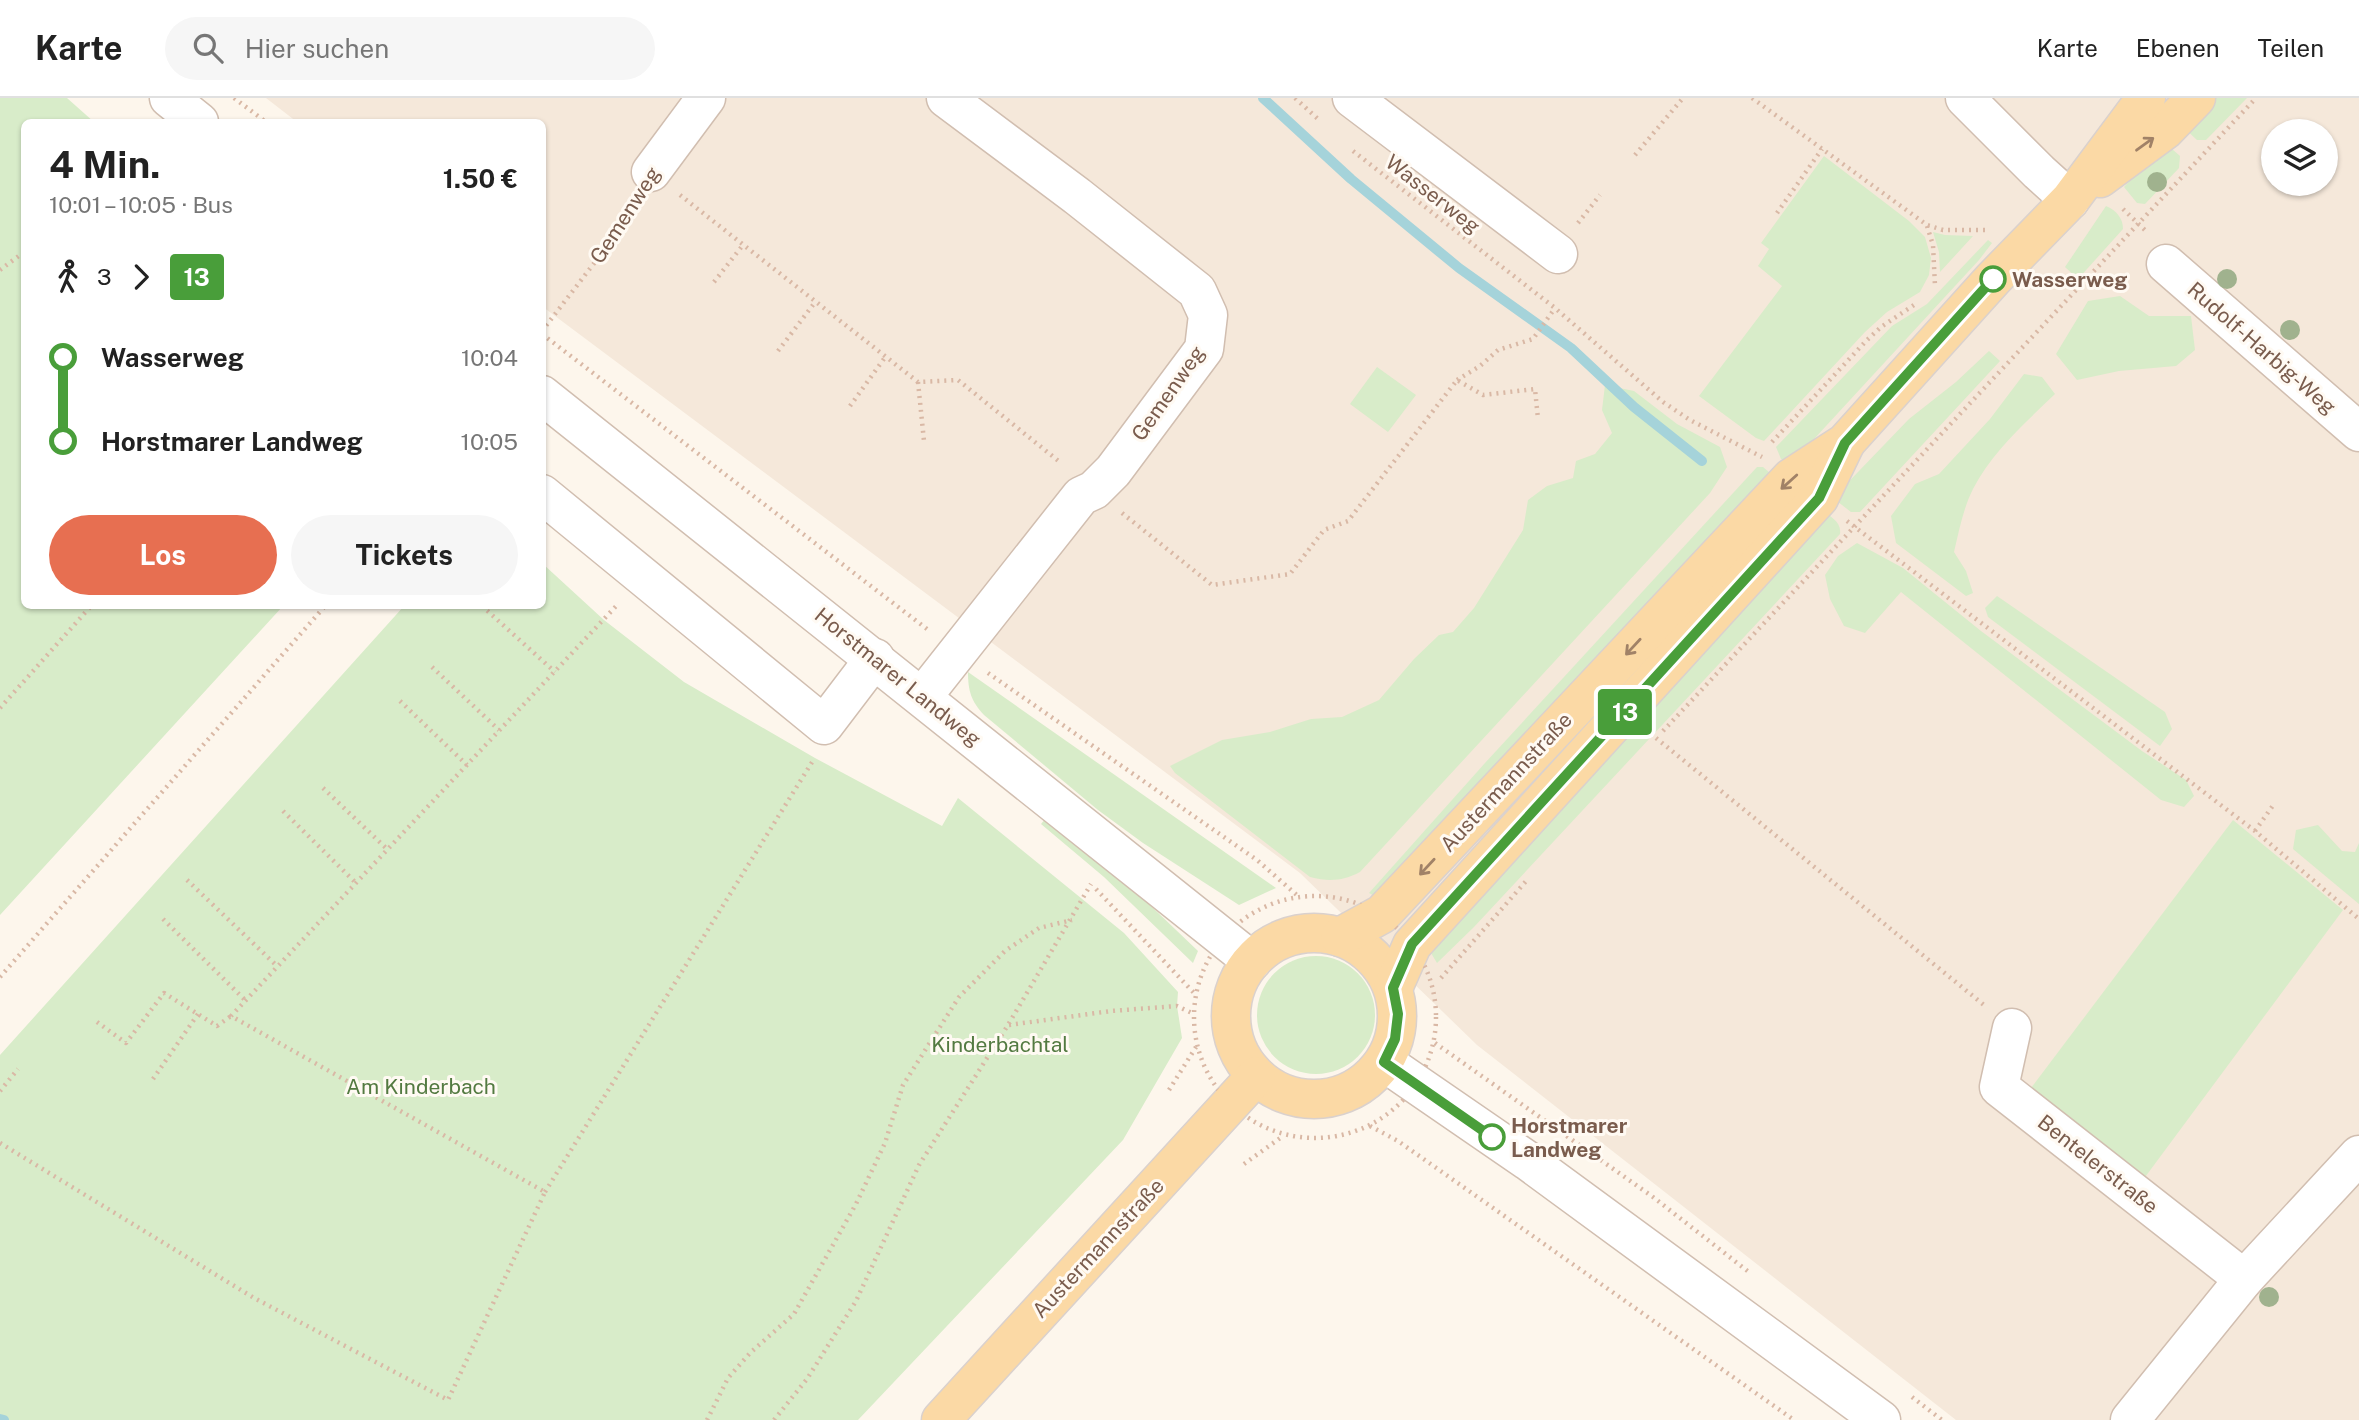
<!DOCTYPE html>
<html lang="de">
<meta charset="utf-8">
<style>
body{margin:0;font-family:"Public Sans",sans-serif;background:#f6f6f6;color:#222;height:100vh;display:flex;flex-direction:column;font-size:26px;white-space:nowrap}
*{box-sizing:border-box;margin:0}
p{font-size:23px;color:#767676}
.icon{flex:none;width:38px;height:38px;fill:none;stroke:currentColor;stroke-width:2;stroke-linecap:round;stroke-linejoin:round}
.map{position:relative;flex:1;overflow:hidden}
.side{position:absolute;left:21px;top:21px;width:525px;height:490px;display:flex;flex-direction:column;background:#fff;border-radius:10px;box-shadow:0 2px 5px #0004}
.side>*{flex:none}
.badge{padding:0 14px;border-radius:5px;font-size:24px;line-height:46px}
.fabs{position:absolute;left:2261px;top:21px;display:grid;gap:14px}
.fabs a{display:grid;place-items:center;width:77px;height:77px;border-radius:50%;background:#fff;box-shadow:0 2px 5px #0004;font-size:35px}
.map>.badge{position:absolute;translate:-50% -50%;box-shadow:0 0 0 4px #fff}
.legs{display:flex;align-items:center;gap:10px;height:77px;padding:0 28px;font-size:23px}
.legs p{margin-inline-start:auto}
.overview{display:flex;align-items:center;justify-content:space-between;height:119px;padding:0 28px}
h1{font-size:38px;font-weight:700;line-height:52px}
.button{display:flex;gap:14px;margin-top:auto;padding:14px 28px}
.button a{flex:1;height:80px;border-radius:42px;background:#e76f51;color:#fff;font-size:28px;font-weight:700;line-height:80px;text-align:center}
.button a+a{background:#f6f6f6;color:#222}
ul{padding:0 28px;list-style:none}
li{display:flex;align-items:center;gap:24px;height:84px;font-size:26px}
li i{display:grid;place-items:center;width:10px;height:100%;margin:0 9px;background:currentColor}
li i::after{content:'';width:18px;height:18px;margin:-9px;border:5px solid;border-radius:50%;background:#fff}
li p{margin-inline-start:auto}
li:first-child i{background:linear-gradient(#0000 50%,currentColor 0)}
li:last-child i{background:linear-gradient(currentColor 50%,#0000 0)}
header{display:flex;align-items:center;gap:42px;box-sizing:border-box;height:98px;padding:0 35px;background:#fff;border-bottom:2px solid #e0e0e0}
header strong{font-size:33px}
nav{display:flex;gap:38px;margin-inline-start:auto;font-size:24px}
.search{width:490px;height:63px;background:#f6f6f6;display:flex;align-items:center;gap:18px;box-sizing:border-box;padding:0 24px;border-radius:38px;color:#767676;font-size:26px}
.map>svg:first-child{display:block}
.residential{fill:#f5e8da;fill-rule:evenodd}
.green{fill:#d8ecc9}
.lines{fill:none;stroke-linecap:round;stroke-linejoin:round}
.stream{stroke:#a5d3da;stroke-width:10}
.minor-casing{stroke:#d1beb0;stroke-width:41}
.major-casing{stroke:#dad1cd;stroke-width:41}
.path{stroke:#d9b8a5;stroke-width:4.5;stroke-dasharray:2 5;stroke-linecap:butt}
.minor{stroke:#fff;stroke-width:38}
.major{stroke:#fbd9a5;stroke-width:38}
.tree{fill:#a0b28e}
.oneway{stroke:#a18267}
.line-1-casing{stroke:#fff;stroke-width:16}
.line-1{stroke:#499e3a;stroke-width:10}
.stop-1-dot{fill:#fff;stroke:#499e3a;stroke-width:3.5}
.labels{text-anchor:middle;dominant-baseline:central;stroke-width:6;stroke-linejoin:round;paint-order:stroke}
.street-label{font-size:21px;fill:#7a5c4d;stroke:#fffaf3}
.stop-label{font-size:21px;font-weight:bold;fill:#7a5c4d;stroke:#fffaf3;text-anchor:start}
.park-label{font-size:21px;fill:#537a41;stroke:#fffaf3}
</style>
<header>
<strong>Karte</strong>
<div class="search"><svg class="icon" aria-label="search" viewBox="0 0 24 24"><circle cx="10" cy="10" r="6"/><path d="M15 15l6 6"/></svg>Hier suchen</div>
<nav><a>Karte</a><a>Ebenen</a><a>Teilen</a></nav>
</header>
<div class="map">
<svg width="2359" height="1322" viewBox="0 0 2359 1322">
<rect width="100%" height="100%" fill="#fdf6ec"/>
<path class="residential" d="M266,0H2359V1322H1956L1477,947L1300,775L543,209L542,24H297ZM2273,33H2326V86H2273Z"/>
<g class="green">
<polygon points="0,0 67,0 94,24 24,24 24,508 283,508 0,817"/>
<polygon points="2205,0 2247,0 2206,42 2197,42 2180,26"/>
<polygon points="2165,45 2180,58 2179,70 2145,106 2137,105 2124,89"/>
<polygon points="1824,58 1909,123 1925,139 1931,160 1929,177 1920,194 1887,214 1865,234 1764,343 1756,340 1699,298 1782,188 1758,168 1769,151 1761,145"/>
<path d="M2106,108C2116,112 2123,120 2123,131L2078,181L2065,169Z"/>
<polygon points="1933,134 1945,137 1973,138 1940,174 1939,154"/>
<polygon points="1988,142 1992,145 1979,162 1791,366 1781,361 1776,349 1892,228 1927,206"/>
<polygon points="2120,198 2149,218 2191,218 2195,252 2176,268 2119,273 2077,282 2056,256 2088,203"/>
<polygon points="1989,253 2000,263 1860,414 1851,414 1833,400 1909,321 1956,284"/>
<polygon points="1377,269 1416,297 1388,334 1350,306"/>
<path d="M2024,276L2042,279L2055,296C2026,324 1991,355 1973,391C1963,411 1959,433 1954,454L1966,473L1973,495L1966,498L1896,445L1891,418L1915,386L1939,376L1990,321Z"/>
<path d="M1605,287L1634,293L1677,326L1720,349L1727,369L1710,395L1360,774C1343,783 1329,784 1310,779L1175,675L1170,668L1222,642L1270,634L1311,621L1342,619L1379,602L1414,561L1439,537L1453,534L1474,510L1523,432L1528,402L1547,388L1573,380L1576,363L1595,356L1612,335L1602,312Z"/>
<polygon points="1757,369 1763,369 1777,381 1382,802 1369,795 1485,665"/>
<path d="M1821,412C1830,418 1842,424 1840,436L1474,829L1437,865L1428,850Z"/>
<polygon points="1857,445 1903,470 1981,533 2142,653 2186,682 2194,698 2184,709 2161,702 1901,494 1865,535 1844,528 1830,501 1825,477 1838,458"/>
<polygon points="543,466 604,522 684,584 815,660 942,728 958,700 1124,835 1178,894 1177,908 1182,940 1123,1042 858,1322 0,1322 0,957 404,508 542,508"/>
<polygon points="1997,498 2165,614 2172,631 2160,648 1988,519 1985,510"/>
<path d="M968,574L1276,790L1239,807L1143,745L1098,712L984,617C971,603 968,593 968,574Z"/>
<polygon points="1047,719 1109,768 1198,853 1193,865 1104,779 1041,726"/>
<polygon points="2233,722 2343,812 2137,1090 2025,998"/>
<polygon points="2318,727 2342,753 2355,754 2359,745 2359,806 2293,751 2296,732"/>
<circle cx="1316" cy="917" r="59"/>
</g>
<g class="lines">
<g class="stream">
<polyline points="1263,0 1351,81 1459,170 1571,250 1634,309 1702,363"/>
<polyline points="0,1321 4,1322"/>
</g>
<g class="minor-casing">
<g id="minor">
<polyline points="169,0 199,24"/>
<polyline points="1352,0 1558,156"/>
<polyline points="1965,0 2039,74 2070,102"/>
<polyline points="651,74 706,0"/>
<polyline points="2166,166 2359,334"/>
<polyline points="542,297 1252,863"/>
<polyline points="542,396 824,627 875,560"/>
<polyline points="923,598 1081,398 1094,392 1113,373 1204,251 1208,217 1197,193 1077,98 946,0"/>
<polyline points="2012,930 1999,989 2244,1181"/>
<polyline points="1384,964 1528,1063 1881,1322"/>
<polyline points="2130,1322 2244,1181 2359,1057"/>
</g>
</g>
<g class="major-casing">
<g id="major">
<polyline points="2100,80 2165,32 2196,0"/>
<circle cx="1314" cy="918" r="83"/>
<polyline points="1340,839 1382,816 1791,380 1845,345 1993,181 2070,102 2146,0"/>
<polyline points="1393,890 1412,847 1819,400 1845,346"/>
<polyline points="941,1322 1256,978"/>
</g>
</g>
<g class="path">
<polyline points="234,0 266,24"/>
<polyline points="1295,0 1318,21"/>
<polyline points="1752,0 1927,127 1943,132 1985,132"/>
<polyline points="1353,53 1555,210 1663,304 1690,322 1762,359"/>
<polyline points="1635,57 1683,0"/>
<polyline points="680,97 918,284 958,282 1061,365"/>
<polyline points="2123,111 2147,134"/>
<polyline points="1777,115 1822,51"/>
<polyline points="1578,125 1600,97"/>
<polyline points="1927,128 1933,147 1935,188"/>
<polyline points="0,172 24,154"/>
<polyline points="714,184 743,147"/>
<polyline points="542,233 625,125 633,108"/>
<polyline points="542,236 927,531"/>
<polyline points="778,253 816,203"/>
<polyline points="1457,282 1480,268 1498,252 1533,241 1555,210"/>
<polyline points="918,284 924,343"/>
<polyline points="850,308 886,258"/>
<polyline points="1772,344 1866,243 1881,229 1917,205"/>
<polyline points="1122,415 1212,487 1290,476 1324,432 1348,423 1457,282 1483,297 1535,291 1538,321"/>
<polyline points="1847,423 2255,733 2359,821"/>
<polyline points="482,508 555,574"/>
<polyline points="432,569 499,632"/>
<polyline points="988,575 1257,762 1299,799"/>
<polyline points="400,603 467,667"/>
<polyline points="0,610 91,508"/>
<polyline points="1663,633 2256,0"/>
<polyline points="1656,640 1984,907"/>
<polyline points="323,690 387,751"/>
<polyline points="283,713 355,784"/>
<polyline points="2255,733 2274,706"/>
<polyline points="187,782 278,869"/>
<polyline points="1096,791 1195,896"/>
<circle cx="1315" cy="919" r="121"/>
<polyline points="163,821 246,903"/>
<polyline points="0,879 325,508"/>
<polyline points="1441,880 1528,781"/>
<polyline points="97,924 126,945 164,895 217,928 231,918"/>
<polyline points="1009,927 1111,913 1177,908 1194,916"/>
<polyline points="1435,945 1653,1099 1750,1175"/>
<polyline points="153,981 198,916"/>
<polyline points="1169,992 1196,949"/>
<polyline points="0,993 18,971"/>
<polyline points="1370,1028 1398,1043 1794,1322"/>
<polyline points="0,1045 254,1200 448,1302 545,1094 231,918 619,505"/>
<polyline points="1244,1066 1283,1038"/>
<polyline points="545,1094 814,661"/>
<polyline points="1912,1299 1942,1322"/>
<polyline points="707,1322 728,1280 750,1255 794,1216 856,1106 885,1045 903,987 959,899 1005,853 1039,830 1072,822"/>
<polyline points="774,1322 807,1281 856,1203 919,1067 1008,927 1091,786"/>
</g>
<use href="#minor" class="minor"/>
<use href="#major" class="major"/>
</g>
<g class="tree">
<circle cx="2157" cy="84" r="10"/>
<circle cx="2227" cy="181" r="10"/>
<circle cx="2290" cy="232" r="10"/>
<circle cx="2269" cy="1199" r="10"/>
</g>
<defs><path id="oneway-shaft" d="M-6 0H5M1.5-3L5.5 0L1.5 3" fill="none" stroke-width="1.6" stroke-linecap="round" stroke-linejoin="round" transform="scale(1.75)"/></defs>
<g class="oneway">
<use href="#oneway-shaft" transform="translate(2145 46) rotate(-36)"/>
<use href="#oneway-shaft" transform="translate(1789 384) rotate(138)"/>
<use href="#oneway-shaft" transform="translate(1633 549) rotate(133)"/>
<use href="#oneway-shaft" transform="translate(1427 769) rotate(133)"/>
</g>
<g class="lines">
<g class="line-1-casing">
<polyline id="line-1" points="1492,1039 1384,964 1395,941 1398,916 1393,890 1412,846 1819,400 1845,345 1993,181"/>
</g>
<use href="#line-1" class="line-1"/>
</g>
<g class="stop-1-dot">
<circle cx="1993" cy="181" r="12"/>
<circle cx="1492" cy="1039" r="12"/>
</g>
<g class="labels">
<g class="street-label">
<text transform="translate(1433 96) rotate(38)">Wasserweg</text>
<text transform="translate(625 117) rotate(-57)">Gemenweg</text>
<text transform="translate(2262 250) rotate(41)">Rudolf-Harbig-Weg</text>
<text transform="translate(1168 295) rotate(-55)">Gemenweg</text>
<text transform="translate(898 579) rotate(39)">Horstmarer Landweg</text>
<text transform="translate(1506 684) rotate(-47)">Austermannstraße</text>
<text transform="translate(2098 1066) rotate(38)">Bentelerstraße</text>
<text transform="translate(1098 1150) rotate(-47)">Austermannstraße</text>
</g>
<g class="stop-label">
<text x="2012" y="181">Wasserweg</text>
<text x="1511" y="1027">Horstmarer<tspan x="1511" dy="24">Landweg</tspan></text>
</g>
<g class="park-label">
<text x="1000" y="946">Kinderbachtal</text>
<text x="421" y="988">Am Kinderbach</text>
</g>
</g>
</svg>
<div class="fabs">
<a><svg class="icon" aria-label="layers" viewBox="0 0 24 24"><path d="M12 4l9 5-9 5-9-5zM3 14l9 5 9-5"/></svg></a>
</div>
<b class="badge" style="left:1625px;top:614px;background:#499e3a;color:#fff">13</b>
<section class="side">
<div class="overview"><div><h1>4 Min.</h1><p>10:01 – 10:05 · Bus</p></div><b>1.50 €</b></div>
<div class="legs"><svg class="icon" aria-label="walk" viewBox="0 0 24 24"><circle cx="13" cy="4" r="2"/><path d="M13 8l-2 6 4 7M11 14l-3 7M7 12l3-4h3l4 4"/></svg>3<svg class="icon" aria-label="forward" viewBox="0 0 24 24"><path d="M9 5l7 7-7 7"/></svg><b class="badge" style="background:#499e3a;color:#fff">13</b></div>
<ul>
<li><i style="color:#499e3a"></i><b>Wasserweg</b><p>10:04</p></li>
<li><i style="color:#499e3a"></i><b>Horstmarer Landweg</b><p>10:05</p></li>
</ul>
<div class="button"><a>Los</a><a>Tickets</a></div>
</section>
</div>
